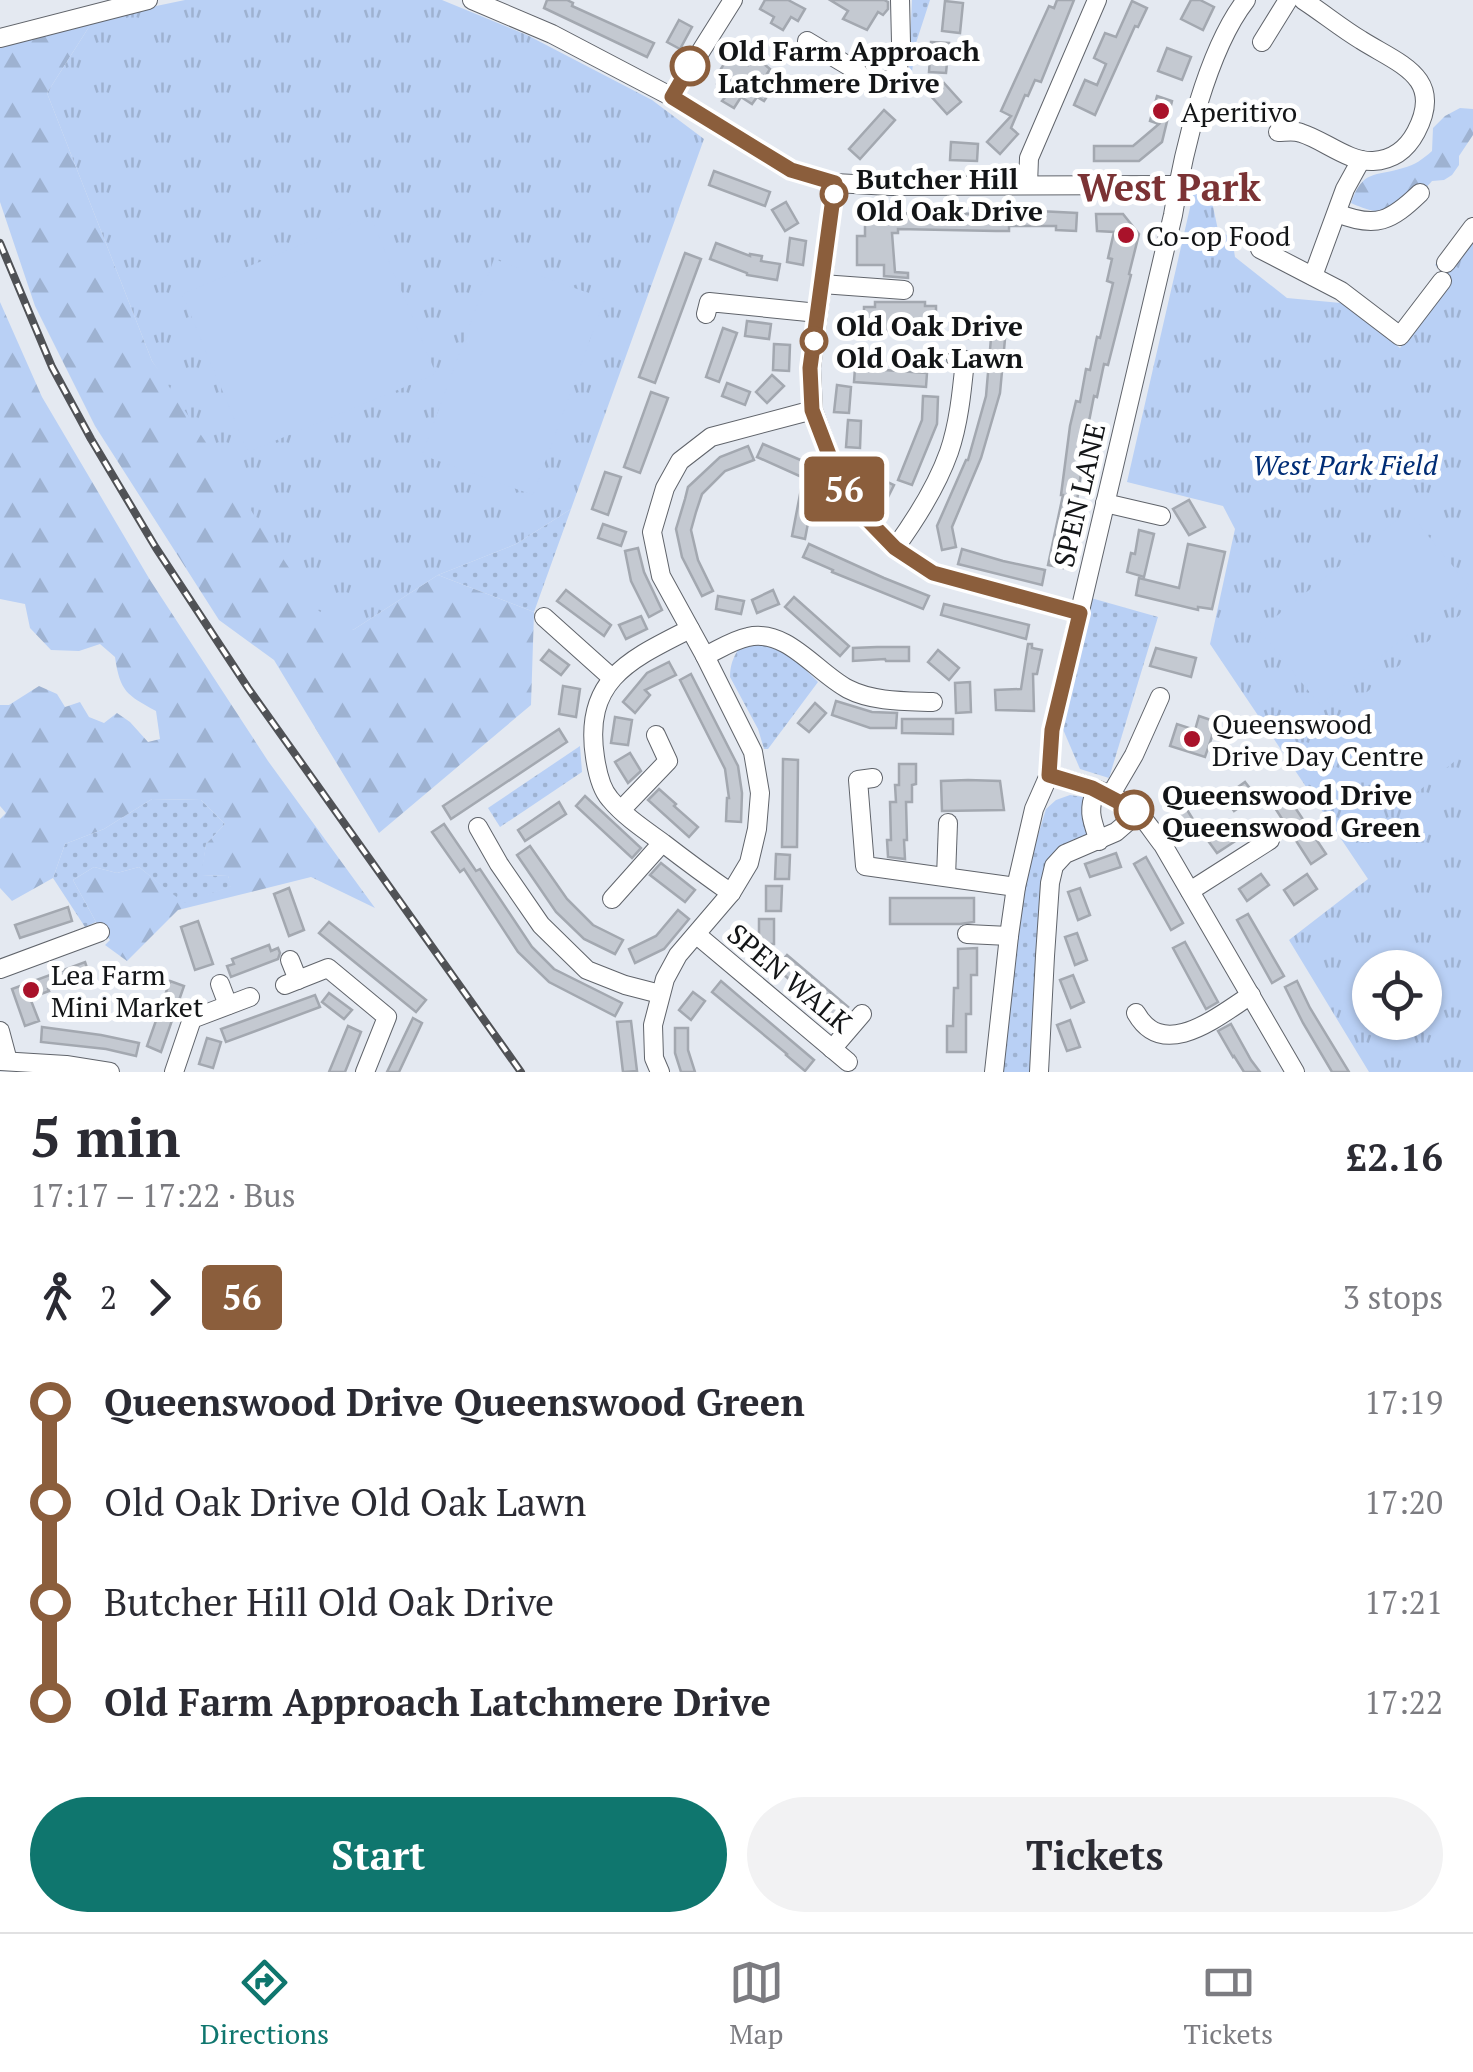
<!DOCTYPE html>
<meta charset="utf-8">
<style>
body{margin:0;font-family:"PT Serif",serif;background:#f2f2f3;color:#2b2b33;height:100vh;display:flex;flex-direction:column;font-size:38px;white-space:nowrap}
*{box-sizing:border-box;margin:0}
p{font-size:32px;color:#7c7c81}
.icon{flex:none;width:55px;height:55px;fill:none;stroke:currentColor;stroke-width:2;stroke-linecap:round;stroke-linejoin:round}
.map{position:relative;height:1072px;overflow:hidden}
.sheet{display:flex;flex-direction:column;background:#fff;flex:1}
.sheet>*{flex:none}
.badge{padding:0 20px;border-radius:8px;font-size:35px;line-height:65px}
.buttons{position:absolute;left:1352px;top:950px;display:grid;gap:20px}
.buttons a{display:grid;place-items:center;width:90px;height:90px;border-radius:50%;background:#fff;box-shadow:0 2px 8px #0004;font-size:50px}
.map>.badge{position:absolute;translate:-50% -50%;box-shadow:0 0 0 5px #fff}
.legs{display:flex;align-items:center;gap:15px;height:110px;padding:0 30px;font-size:32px}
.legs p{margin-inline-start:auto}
.summary{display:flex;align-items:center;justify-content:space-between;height:170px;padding:0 30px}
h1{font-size:55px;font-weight:700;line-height:75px}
.action{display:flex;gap:20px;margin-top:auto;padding:20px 30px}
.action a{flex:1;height:115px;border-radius:60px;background:#0f766e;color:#fff;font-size:40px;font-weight:700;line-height:115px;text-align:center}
.action a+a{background:#f2f2f3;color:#2b2b33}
ul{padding:0 30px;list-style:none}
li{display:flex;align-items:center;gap:35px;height:100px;font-size:38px}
li i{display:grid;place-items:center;width:15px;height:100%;margin:0 12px;background:currentColor}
li i::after{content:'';width:25px;height:25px;margin:-12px;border:8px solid;border-radius:50%;background:#fff}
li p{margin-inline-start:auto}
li:first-child i{background:linear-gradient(#0000 50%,currentColor 0)}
li:last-child i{background:linear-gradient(currentColor 50%,#0000 0)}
.tabs{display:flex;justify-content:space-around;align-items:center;height:140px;border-top:2px solid #e1e1e2;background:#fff;font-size:28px;color:#7c7c81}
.tabs a{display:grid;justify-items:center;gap:5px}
.tabs .active{color:#0f766e}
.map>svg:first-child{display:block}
.grass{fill:url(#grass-dots)}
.forest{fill:url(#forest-firs)}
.park{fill:url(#park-tufts);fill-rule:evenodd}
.pitch{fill:#b9d0f5}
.building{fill:#c4c9d1;stroke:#a3a8b0;stroke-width:2.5}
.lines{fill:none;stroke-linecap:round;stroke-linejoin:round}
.minor-casing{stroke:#60646b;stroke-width:20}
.minor{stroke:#fff;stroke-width:18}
.rail-casing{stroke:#505256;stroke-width:8}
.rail{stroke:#fff;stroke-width:4;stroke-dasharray:11;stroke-linecap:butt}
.line-1-casing{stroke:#fff;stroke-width:22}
.line-1{stroke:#8b5e3c;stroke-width:15}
.stop-1-dot{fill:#fff;stroke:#8b5e3c;stroke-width:5}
.poi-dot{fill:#a9122a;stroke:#fff;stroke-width:4}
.labels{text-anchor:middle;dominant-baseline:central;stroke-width:10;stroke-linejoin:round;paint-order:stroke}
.stop-label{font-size:28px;font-weight:bold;fill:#131517;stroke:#fff;text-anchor:start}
.poi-label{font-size:28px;fill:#131517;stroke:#fff;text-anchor:start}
.park-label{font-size:28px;font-style:italic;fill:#002d76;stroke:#fff}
.street-label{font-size:28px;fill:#131517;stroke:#fff}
.district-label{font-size:38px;font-weight:bold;fill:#7b3335;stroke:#fff}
</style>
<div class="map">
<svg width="1473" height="1072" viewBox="0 0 1473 1072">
<defs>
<pattern id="grass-dots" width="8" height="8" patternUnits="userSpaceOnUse" patternTransform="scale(2.5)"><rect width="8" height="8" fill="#b9d0f5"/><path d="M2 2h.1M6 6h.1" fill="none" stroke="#9eb2d1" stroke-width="1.8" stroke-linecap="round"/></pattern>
<pattern id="forest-firs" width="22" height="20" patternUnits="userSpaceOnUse" patternTransform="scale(2.5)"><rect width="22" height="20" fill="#b9d0f5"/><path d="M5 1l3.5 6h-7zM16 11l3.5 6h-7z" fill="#9eb2d1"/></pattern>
<pattern id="park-tufts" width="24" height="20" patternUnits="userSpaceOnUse" patternTransform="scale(2.5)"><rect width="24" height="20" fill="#b9d0f5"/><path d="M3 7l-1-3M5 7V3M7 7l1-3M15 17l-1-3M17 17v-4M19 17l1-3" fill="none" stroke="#9eb2d1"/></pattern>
</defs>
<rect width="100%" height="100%" fill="#e4e9f1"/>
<g class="grass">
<polygon points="912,0 930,0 916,43 912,72 909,67"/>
<polygon points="571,509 534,612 438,575 516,544"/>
<polygon points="1091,598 1158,617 1109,778 1080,769 1062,727"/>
<path d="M764,643L791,655L818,682L768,749H764L758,729L730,677C730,665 733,658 739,648Z"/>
<polygon points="580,746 582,772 500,827 488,808"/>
<path d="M1070,795L1083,797L1082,817L1091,836C1063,846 1055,845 1044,874L1032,1072H1001L1020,911L1035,845L1046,809L1056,800Z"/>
<polygon points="152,799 201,800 225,824 206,844 202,875 228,876 232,886 184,904 139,867 117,873 94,867 73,880 96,922 85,927 53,878 65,844 104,829"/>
</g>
<g class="forest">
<polygon points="94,19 47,93 152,361 353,630 438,575 534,612 531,705 379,833 274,660 219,620 95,426 35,306 0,202 0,48"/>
<path d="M1460,108L1473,109V135L1459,156V165L1452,175L1444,180L1432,181C1421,195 1393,213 1375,211C1367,210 1358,206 1351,203C1363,169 1374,177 1403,168C1415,165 1423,159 1432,151L1433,128L1445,116Z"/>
<path d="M0,302L42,397L150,580L268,761L375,908L311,877L178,910L127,961L105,945L110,940L96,922L73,880L94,867L117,873L139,867L184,903L231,886L228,876L201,875L206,844L225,824L201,800L152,799L104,829L65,844L53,878L12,901L0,888V819L6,813L0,806V705H9L39,686L57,694L65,707L80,702L89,717L104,723L117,713L130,722L148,742L160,739L156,711C127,695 120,692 115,657L100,644L79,651L51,650L30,628L25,604L0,599Z"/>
</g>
<g class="park">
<polygon points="185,0 442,0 527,35 652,100 704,139 571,509 516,544 438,575 353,630 317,610 152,361 47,93 94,19"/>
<path d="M1198,173L1208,183L1218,230L1232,238L1235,257L1287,298L1341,303L1400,348L1452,280L1435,265L1473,219V1072H1369L1289,940L1368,879L1210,644L1235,529L1223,506L1127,482ZM1370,968H1425V1022H1370Z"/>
</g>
<g class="pitch">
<polygon points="370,216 436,374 248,452 182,294"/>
<polygon points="494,259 605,299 533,495 422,455"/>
<polygon points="1408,511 1469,586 1320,705 1259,630"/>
<polygon points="1473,604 1473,746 1402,805 1332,721"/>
</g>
<g class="building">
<polygon points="547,0 567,0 573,3 572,6 654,43 647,57 544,8"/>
<polygon points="765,0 788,0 805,9 798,21 791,17 783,30 771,23 774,17 760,9"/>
<polygon points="830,0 884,0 888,2 888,9 883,15 878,12 867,30 843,19 848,11"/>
<polygon points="1057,0 1074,0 1041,82 1035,80 1028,96 1025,95 1011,128 1018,134 1000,154 987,142 1011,116 1001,111 1049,6 1054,8"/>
<polygon points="1191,0 1200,0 1214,7 1203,30 1181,19"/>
<polygon points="945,1 963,3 960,33 942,31"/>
<polygon points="1132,1 1147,8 1138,27 1135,26 1095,115 1074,105 1085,80 1097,85 1106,64 1094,58 1105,33 1116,37"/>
<polygon points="679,20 692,27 680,49 667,42"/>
<polygon points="931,42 949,43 946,73 929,72"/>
<polygon points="1167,48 1191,57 1182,80 1158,71"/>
<polygon points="755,54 766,61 764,64 770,69 762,82 772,89 764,101 757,97 752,104 741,97 734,108 722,101 727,95 718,88 717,84 724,75 719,72 727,59 730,61 733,57 748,65"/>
<polygon points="944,83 961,102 947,114 930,95"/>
<polygon points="1157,96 1172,101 1162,142 1139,161 1094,161 1094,146 1133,146 1159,124 1150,121"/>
<polygon points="884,110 895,120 860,159 849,149"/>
<polygon points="951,142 978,144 977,161 950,160"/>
<polygon points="714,171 770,192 765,206 709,185"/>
<polygon points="786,202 798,223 785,231 772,210"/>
<polygon points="1019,210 1077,213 1076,231 1056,230 1056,226 1009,226 1009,231 996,231 898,229 898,233 892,233 895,272 908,273 908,278 884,276 884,265 857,265 857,236 865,236 865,223 878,222 878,213 1019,214"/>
<polygon points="1096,214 1123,214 1139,234 1129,274 1131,275 1108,365 1104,364 1097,397 1094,396 1079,472 1081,473 1076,508 1063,568 1048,565 1063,495 1061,495 1070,426 1076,401 1080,402 1086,369 1090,370 1097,337 1100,338 1113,283 1107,281 1112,259 1108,258 1114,232 1097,231"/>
<polygon points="790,238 806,241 803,265 787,262"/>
<polygon points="716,243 750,256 750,254 762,256 761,261 780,264 777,280 747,275 747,273 710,259"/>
<polygon points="685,253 701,259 655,383 639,377"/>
<polygon points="875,302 925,302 925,306 936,306 936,324 927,324 927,331 876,331 876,327 864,327 864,307 875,307"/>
<polygon points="747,321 771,324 769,339 745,336"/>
<polygon points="953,321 983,322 982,339 953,337"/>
<polygon points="723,328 737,333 719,382 706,377"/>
<polygon points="991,338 1005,339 1000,393 981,458 952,527 956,547 942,550 937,526 966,460 968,460 986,396"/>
<polygon points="774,344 790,345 789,371 773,370"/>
<polygon points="855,368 927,373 926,387 854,382"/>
<polygon points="772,375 784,386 767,403 756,392"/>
<polygon points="727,383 750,392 745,405 722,396"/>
<polygon points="837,385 851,387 849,413 834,412"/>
<polygon points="651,392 668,398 640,473 624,467"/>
<polygon points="923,396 938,397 937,424 912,485 898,480 922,420"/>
<polygon points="848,420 861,421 860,448 846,447"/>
<polygon points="763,444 810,464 804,478 757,457"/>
<polygon points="748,446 754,460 725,471 702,494 696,512 691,530 698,560 713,591 702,596 682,557 676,529 685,499 688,487 720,457"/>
<polygon points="605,472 621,477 608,515 592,509"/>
<polygon points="868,473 894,485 887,499 861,487"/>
<polygon points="802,484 815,486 805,539 792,536"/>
<polygon points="1189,500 1205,527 1189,535 1173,509"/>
<polygon points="603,524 626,532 621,546 598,538"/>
<polygon points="1139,530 1154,534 1144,577 1127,572 1131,553 1135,554"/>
<polygon points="809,544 884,578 929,596 923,609 832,572 833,570 803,557"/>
<polygon points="1188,544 1225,552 1212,609 1198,607 1198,610 1136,595 1139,578 1179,588"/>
<polygon points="638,548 644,572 662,610 649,617 631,581 625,551"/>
<polygon points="962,549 1003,561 1045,570 1042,585 958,564"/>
<polygon points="566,590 611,625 604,636 557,601"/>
<polygon points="773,590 779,604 757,613 752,600"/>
<polygon points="718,596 744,601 741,614 716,609"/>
<polygon points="794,597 849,646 840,656 785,607"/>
<polygon points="944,604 1029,625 1026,639 941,615"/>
<polygon points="641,616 647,629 626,639 619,625"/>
<polygon points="1028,644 1032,644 1032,648 1042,650 1037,674 1033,674 1034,711 996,710 995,690 1021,689"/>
<polygon points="877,647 909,647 909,661 886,661 885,659 853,661 853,648"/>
<polygon points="1156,648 1196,658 1191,677 1150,666"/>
<polygon points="549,650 569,665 561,675 541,660"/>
<polygon points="938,650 959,668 949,680 928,662"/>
<polygon points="669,662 676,675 645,690 650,695 635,713 623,702 647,673"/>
<polygon points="691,674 738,766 742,793 741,822 726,821 727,798 729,798 725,769 680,680"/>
<polygon points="970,682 971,712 956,713 955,683"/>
<polygon points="563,686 580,689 576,717 559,714"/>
<polygon points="836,701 872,712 897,713 896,728 870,728 832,715"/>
<polygon points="815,703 826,713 809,732 798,723"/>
<polygon points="1199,716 1217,722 1205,757 1170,746 1177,724 1195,730"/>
<polygon points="615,717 632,720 628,745 611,743"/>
<polygon points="902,719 953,719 953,734 902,733"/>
<polygon points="559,729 567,742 451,819 443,806"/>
<polygon points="630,753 641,771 628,783 615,762"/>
<polygon points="783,759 798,760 797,847 782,847"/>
<polygon points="899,764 916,764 916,784 912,785 912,802 906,802 907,840 904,840 905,859 888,857 887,840 891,840 890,802 896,802 895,785 899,785"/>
<polygon points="968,780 1000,781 1004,810 942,811 941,781"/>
<polygon points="1245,782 1256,796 1234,811 1224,797"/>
<polygon points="1282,788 1326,854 1311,864 1268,797"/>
<polygon points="659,789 676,804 674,806 698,827 689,837 648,800"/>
<polygon points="585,796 641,848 632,858 576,806"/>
<polygon points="559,802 566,814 525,841 518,830"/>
<polygon points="1184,805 1201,832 1189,839 1173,812"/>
<polygon points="444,824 476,871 480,869 532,947 554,969 622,1003 615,1016 549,982 518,952 464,869 460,872 432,832"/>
<polygon points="1232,826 1240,838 1217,853 1209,842"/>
<polygon points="530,846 567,899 593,925 623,940 615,954 584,939 556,912 517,855"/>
<polygon points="1116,853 1121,867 1090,877 1085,864"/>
<polygon points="776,854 790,855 789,879 775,879"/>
<polygon points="1146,857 1183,923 1171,930 1134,864"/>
<polygon points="661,863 695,890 685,902 650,875"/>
<polygon points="1261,874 1269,885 1247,901 1239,889"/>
<polygon points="1307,874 1317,889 1294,905 1284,890"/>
<polygon points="766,886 782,886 781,911 766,911"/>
<polygon points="289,888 304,930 289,936 274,894"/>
<polygon points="1080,888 1090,915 1078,920 1068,892"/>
<polygon points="890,898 974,898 974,922 960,924 890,924"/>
<polygon points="68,907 72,921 20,938 15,925"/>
<polygon points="678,910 689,919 664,949 635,963 629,949 656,936"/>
<polygon points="1248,914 1284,976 1272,983 1237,920"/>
<rect x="759" y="919" width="15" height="25"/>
<polygon points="198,921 213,964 195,970 181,927"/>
<polygon points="329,922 426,1000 416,1012 319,933"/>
<polygon points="1077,933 1087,960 1075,965 1065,937"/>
<polygon points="1185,942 1218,1002 1206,1009 1173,948"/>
<polygon points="269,945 271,951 278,948 280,953 278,959 231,977 227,966 234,964 232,959"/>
<polygon points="977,948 977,975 971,975 971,1014 966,1014 966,1052 947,1052 947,1026 953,1026 954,988 958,988 958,949"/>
<polygon points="787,955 848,1007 837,1020 776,968"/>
<polygon points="85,962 89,974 48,989 49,991 30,998 39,1021 25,1026 12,989"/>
<polygon points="1073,975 1084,1002 1071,1008 1060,980"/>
<polygon points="170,981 184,986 161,1052 147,1046"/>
<polygon points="721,981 814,1060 805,1071 786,1055 787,1054 712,992"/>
<polygon points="1297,981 1310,1008 1349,1072 1332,1072 1303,1023 1285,987"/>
<polygon points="693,992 705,1001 691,1020 679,1010"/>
<polygon points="329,993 352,1010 344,1019 322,1002"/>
<polygon points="315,995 320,1007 226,1042 221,1029"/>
<polygon points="413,1018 422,1023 399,1072 387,1072"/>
<polygon points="1070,1020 1080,1047 1067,1051 1057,1025"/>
<polygon points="631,1021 637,1071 623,1072 617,1022"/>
<polygon points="1231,1024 1251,1060 1260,1072 1244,1072 1234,1056 1233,1057 1218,1031"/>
<polygon points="348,1026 361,1032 345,1072 329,1072"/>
<polygon points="42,1027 101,1035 139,1043 136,1056 106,1049 41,1042"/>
<polygon points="675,1028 688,1028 688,1050 695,1072 681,1072 675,1053"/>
<polygon points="207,1038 221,1042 213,1068 199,1064"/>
</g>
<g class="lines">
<g class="minor-casing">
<g id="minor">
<polyline points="472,0 552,34 672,97 791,170 835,183 890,186 1177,185"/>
<polyline points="0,38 148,0"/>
<polyline points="807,41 857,71 864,81 877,82 897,78 901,42 900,0"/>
<polyline points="1262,42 1288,0"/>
<polyline points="672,97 733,0"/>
<path d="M1278,132C1285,132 1294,130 1301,133C1324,140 1348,162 1373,161C1393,160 1407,149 1416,132C1445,77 1399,64 1361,40C1341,28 1323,13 1303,0"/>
<polyline points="835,183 811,368 813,410 839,481 863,515 895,548 933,573 1080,613"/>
<polyline points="1028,185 1029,158 1097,0"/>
<path d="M1337,213C1376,229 1391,221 1420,193"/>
<polyline points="1260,249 1341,291 1400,336 1442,281"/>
<polyline points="1446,263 1473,227"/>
<polyline points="1313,276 1345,189 1361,160"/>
<polyline points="822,284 904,290"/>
<polyline points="706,314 709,302 818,313"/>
<polyline points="1105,503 1161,516"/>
<path d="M895,548C916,519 937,486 949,452C959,423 962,390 965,360L956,359"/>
<polyline points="544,617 612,678"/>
<path d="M690,629C631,659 583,679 595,757C597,771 601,789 610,799C624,816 645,830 663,843C685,860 708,877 731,893"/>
<path d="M705,656C718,650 733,640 748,637C787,628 817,673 848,689C873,702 906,701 933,702"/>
<path d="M1049,775C1078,783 1115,792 1138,813C1147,822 1155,835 1163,845L1295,1072"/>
<polyline points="873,778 858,780 865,866 1016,887"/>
<path d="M1096,790C1087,811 1092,820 1099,841"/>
<polyline points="1110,796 1134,755 1160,697"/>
<polyline points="621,810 668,761 656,735"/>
<polyline points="478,827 499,864 541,925 587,970 625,985 660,994"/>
<polyline points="946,877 948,823"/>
<polyline points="1190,891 1270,840"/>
<polyline points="612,899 662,843"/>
<polyline points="967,934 1009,936"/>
<polyline points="697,935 848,1062"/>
<polyline points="290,960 298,980"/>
<polyline points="0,969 100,932"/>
<polyline points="220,984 228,1005"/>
<polyline points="285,985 328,968 387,1017 365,1072"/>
<path d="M1136,1013C1164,1062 1218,1016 1251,995"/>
<polyline points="0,1031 8,1061"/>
<polyline points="832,1049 862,1014"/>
<polyline points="0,1061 66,1065 110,1072"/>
<polyline points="174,1072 192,1019 250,997"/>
<polyline points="660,1072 654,1058 653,1025 665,979 678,955 731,893 749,863 757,829 760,793 753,752 705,656 661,576 652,532 665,488 680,461 711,437 813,410"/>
<path d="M994,1072L1009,936L1016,887L1034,809L1049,775L1052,730L1173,215C1183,152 1207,50 1246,0"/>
<polyline points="1039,1072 1045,956 1050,883 1054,866 1065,854 1116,832 1138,813"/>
</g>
</g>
<use href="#minor" class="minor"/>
<g class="rail-casing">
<polyline id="rail" points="0,243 52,367 91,439 156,548 248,688 521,1072"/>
</g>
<use href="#rail" class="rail"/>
</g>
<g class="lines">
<g class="line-1-casing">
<polyline id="line-1" points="690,66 672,97 791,170 835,183 810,368 812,410 839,481 863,515 895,548 933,573 1080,613 1052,730 1049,775 1092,788 1134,810"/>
</g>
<use href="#line-1" class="line-1"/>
</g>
<g class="stop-1-dot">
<circle cx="690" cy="66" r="18"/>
<circle cx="834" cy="194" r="12"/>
<circle cx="814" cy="341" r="12"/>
<circle cx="1134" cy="810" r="18"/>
</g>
<g class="poi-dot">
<circle cx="1161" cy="111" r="10"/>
<circle cx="1126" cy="235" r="10"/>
<circle cx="1192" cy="739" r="10"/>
<circle cx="31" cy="990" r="10"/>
</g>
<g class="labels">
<g class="stop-label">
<text x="718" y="50">Old Farm Approach<tspan x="718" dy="32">Latchmere Drive</tspan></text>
<text x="856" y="178">Butcher Hill<tspan x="856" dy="32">Old Oak Drive</tspan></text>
<text x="836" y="325">Old Oak Drive<tspan x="836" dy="32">Old Oak Lawn</tspan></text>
<text x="1162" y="794">Queenswood Drive<tspan x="1162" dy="32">Queenswood Green</tspan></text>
</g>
<g class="poi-label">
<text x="1181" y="111">Aperitivo</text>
<text x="1146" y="235">Co-op Food</text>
<text x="1212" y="723">Queenswood<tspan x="1212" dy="32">Drive Day Centre</tspan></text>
<text x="51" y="974">Lea Farm<tspan x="51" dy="32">Mini Market</tspan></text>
</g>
<g class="park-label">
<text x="1345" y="464">West Park Field</text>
</g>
<g class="street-label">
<text transform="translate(1079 495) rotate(-77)">SPEN LANE</text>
<text transform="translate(790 978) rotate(40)">SPEN WALK</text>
</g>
<g class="district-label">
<text x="1169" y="187">West Park</text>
</g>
</g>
</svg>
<div class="buttons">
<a><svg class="icon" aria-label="locate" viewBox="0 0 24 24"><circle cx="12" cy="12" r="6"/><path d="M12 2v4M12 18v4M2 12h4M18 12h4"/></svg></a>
</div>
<b class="badge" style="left:844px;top:489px;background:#8b5e3c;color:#fff">56</b>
</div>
<section class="sheet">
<div class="summary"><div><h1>5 min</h1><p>17:17 – 17:22 · Bus</p></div><b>£2.16</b></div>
<div class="legs"><svg class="icon" aria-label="walk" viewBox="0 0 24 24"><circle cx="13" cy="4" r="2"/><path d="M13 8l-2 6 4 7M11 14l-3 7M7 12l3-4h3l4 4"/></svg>2<svg class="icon" aria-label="forward" viewBox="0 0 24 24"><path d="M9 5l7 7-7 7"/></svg><b class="badge" style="background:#8b5e3c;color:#fff">56</b><p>3 stops</p></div>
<ul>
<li><i style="color:#8b5e3c"></i><b>Queenswood Drive Queenswood Green</b><p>17:19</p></li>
<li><i style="color:#8b5e3c"></i><span>Old Oak Drive Old Oak Lawn</span><p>17:20</p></li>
<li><i style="color:#8b5e3c"></i><span>Butcher Hill Old Oak Drive</span><p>17:21</p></li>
<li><i style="color:#8b5e3c"></i><b>Old Farm Approach Latchmere Drive</b><p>17:22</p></li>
</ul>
<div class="action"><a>Start</a><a>Tickets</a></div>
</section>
<nav class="tabs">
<a class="active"><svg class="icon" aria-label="directions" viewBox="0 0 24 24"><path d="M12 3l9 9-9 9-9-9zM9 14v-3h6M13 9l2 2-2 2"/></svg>Directions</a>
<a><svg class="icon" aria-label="map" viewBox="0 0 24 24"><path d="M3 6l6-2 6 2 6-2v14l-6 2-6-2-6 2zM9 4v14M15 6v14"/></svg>Map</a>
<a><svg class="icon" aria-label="tickets" viewBox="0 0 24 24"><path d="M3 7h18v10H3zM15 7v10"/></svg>Tickets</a>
</nav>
